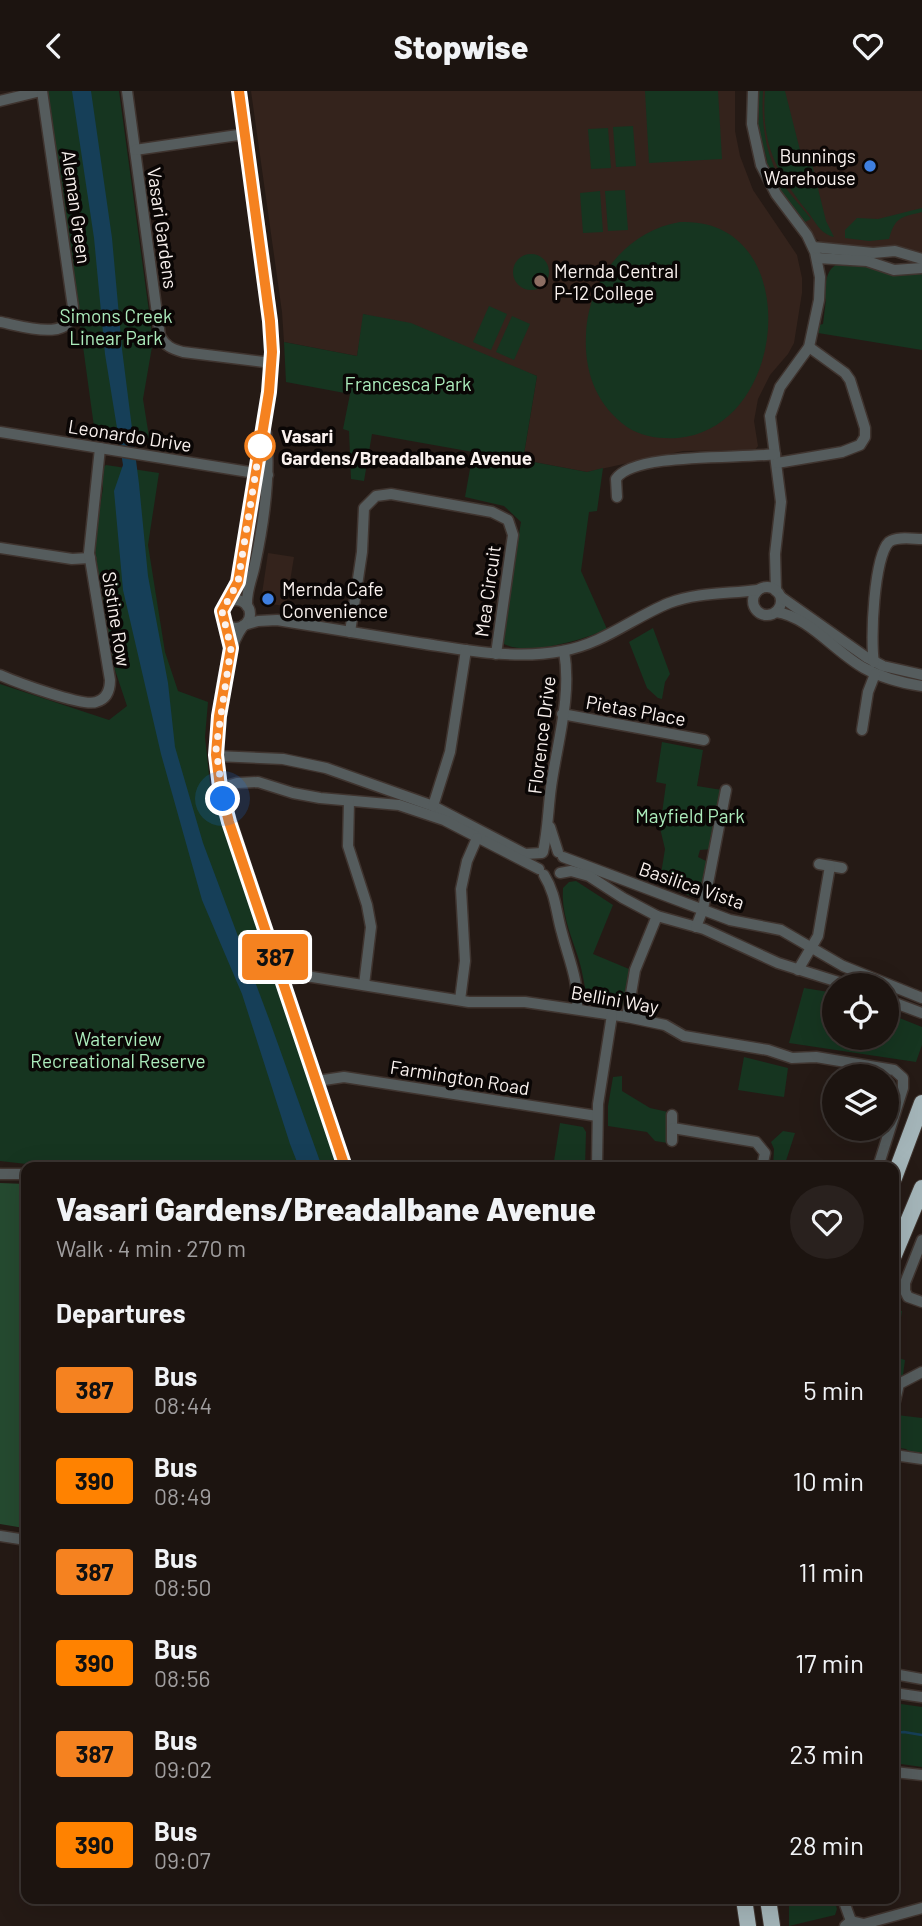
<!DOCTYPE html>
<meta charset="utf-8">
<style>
body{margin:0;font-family:Barlow,sans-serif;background:#29211e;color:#f1f3f6;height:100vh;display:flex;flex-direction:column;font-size:26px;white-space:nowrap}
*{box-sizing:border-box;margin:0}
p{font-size:23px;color:#a09e9f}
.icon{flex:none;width:38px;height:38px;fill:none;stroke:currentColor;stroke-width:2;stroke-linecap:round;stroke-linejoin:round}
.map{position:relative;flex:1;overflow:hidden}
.drawer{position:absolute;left:21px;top:1071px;width:878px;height:742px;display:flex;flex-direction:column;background:#1c1410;border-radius:14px;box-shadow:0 7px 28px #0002,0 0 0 2px #3a3330}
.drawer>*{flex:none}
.badge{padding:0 14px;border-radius:5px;font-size:24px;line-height:46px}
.fabs{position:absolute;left:822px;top:882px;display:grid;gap:14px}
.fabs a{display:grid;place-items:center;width:77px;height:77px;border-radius:50%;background:#1c1410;box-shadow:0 7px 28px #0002,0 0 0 2px #3a3330;font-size:35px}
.you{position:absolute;width:35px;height:35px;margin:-18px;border:5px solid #fff;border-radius:50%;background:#1a73e8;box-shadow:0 0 0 10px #1a73e833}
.map>.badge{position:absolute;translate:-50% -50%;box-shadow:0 0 0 4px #fff}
h2{padding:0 35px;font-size:26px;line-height:63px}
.round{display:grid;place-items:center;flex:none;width:74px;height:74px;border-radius:37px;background:#29211e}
.head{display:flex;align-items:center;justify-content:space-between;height:119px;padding:0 35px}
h1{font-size:33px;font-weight:800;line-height:52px}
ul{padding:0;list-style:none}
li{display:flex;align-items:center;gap:21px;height:91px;padding:0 35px}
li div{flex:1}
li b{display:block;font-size:26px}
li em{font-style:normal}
li .badge{min-width:77px;font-weight:700;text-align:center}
header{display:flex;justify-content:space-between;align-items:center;height:91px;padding:0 35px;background:#1c1410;font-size:32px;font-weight:800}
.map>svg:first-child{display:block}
.built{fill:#34231c}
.green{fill:#163520}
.forest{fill:#254a30}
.water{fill:#163f58}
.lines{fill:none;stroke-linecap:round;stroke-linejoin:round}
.stream{stroke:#163f58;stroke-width:2.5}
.minor-casing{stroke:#3f342f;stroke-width:13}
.highway-casing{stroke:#3f342f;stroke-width:18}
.minor{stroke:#555c5d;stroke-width:10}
.highway{stroke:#a4b5b9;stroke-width:16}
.line-casing{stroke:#fff;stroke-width:16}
.line{stroke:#f58220;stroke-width:10}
.walk{stroke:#faf2ef;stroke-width:7;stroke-dasharray:0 12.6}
.shop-dot{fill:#3f7fe0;stroke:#0a0605;stroke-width:2.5}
.education-dot{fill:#8d6e63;stroke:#0a0605;stroke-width:2.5}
.stop-dot{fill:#fff;stroke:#f58220;stroke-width:3.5}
.labels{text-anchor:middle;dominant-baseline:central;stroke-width:7;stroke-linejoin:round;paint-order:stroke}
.poi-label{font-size:19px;fill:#faf2ef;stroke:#0a0605;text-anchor:start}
.street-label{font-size:19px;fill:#faf2ef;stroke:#0a0605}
.park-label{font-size:19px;fill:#acecbc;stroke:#0a0605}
.stop-label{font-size:19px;font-weight:bold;fill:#faf2ef;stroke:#0a0605;text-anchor:start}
</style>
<header><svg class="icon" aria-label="back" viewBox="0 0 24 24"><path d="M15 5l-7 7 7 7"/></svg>Stopwise<svg class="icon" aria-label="heart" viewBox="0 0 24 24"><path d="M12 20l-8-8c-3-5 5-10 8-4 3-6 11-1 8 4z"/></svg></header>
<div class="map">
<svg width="922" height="1835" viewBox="0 0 922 1835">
<rect width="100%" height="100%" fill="#251a15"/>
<g class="built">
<polygon points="251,0 735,0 735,40 740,65 753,99 797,164 802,187 802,202 794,252 788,263 770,284 758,308 754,330 758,355 755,359 683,360 587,381 523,369 537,285 364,223 357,265 284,251 282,221"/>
<polygon points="757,0 922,0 922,165 822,152 815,147 777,95 779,92 765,73 767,69 760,43 757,41 756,31 759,29 759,13 756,11"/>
<polygon points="268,462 294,466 286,515 269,513 262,503"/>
</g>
<g class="green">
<polygon points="48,0 119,0 153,250 143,308 150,352 95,343"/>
<polygon points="645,0 718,0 722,68 649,72"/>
<path d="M757,0H763C761,33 765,64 783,93C791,105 802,116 811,128L805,131L777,95L779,92L765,73L767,69L760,43L757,41L756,31L759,29V13L756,11Z"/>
<path d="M765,0H785L803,71L811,69L826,130L834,146C819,142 816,131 807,120C775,80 761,52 765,0Z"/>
<polygon points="633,35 636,75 616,76 613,36"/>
<polygon points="608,37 611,77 591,78 588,38"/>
<polygon points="625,99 628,139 608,140 605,100"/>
<polygon points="600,100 603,141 583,142 580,102"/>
<path d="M922,117V121C901,126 895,126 889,148L869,150L845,147V139L857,127L878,128Z"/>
<path d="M680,131C805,125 791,337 678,347C660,348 642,346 627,336C596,314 584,280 586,244C588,189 626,140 680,131Z"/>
<circle cx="531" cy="181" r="18"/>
<path d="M840,172L922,180V259L818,242L819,234L823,233L826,208L824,207C826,193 825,177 840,172Z"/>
<polygon points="489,215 507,223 491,259 473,251"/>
<path d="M363,223L411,232L537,285L523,369L587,381L603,377L597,420L589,421L581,480L607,538C584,549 528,565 504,553L502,545L521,431L504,415L465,406L473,361L372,343L364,390L351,388L349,340L343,338L350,303L286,291L284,251L357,265Z"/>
<polygon points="512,225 530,233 514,269 496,261"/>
<polygon points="106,374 159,382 148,454 165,561 178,600 208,611 205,646 210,693 335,1066 336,1076 53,1076 0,1070 0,593 109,629 127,615 113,573 94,454 103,397 100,379"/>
<polygon points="653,537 670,583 665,591 662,608 658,607 647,597 629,551"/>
<polygon points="662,651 703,659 697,695 722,699 712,758 700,759 698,766 708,771 703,800 693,806 663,794 660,789 665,758 660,737 666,693 656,691"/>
<path d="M576,790L613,814L593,863L629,878L624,915L592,911L587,907C584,892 582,877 577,863C570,842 561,820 563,797L569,791Z"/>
<polygon points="804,897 835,902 835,947 887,947 887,922 922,936 922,954 916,971 789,952"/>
<polygon points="744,966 788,977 784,1006 738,999"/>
<polygon points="622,985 622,1000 650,1017 668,1021 668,1052 655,1050 647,1041 608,1035 608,1015 613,986"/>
<polygon points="560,1032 583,1036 586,1041 585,1076 553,1076"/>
<polygon points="783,1040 795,1042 784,1076 773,1076 774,1058 771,1051"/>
<polygon points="894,1219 902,1220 895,1266 905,1269 903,1284 894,1288"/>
<polygon points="897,1324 922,1327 922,1361 910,1361 906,1358 894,1356"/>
<polygon points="894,1612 922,1616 922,1676 894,1672"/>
<polygon points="789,1808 834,1808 837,1818 835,1824 789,1835"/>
</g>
<polygon class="forest" points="0,1092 26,1093 26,1422 24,1437 0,1433"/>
<polygon class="water" points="72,0 91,0 112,147 122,258 139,393 148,485 168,592 175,656 203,752 269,928 322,1076 299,1076 290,1053 242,903 202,809 161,663 123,499 114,400 123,374 105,263 94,147"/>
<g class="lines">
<polyline class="stream" points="894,1642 904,1641 922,1644"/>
<g class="minor-casing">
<g id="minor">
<path d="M127,0L160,245C165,255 172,258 183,261L272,272"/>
<polyline points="753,0 752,33 761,74 776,103 807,144 815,161 820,186 819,209 809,256 780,296 770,325 781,411 775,463 776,500"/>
<polyline points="0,10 41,0"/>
<polyline points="135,59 245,43"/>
<polyline points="813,156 873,162 895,160 922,168"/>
<polyline points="817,167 867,170 894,179 922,177"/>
<path d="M0,231C22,235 74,253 73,216L42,0"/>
<polyline points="0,341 268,384"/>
<polyline points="777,372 842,361 860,354 865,346 865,337 850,289 845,282 809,256"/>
<path d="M617,406L616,388C633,361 743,368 775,363"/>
<polyline points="0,457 72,468 90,467"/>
<circle cx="767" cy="510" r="14"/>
<polyline points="781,506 866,566 883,575 922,584"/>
<circle cx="236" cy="523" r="14"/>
<path d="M227,512L238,490L269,301C279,200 248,100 239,0"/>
<path d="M247,515C246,499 252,489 255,473C264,431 271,385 266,342"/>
<path d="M776,521C808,525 835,561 864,577C882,587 902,592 922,595"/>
<path d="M244,534L258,530L277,529C324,537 372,544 419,552C466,559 515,569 562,560C603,553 632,527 669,512C698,501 728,503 758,499"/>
<path d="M243,535C218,570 214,654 220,697L345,1076"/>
<polyline points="350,541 362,461 364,417 376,405 391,403 492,421 508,429 513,444 496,563"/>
<path d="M874,571C870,550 874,465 889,451C897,445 913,448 922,448"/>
<path d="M0,584C16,591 83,616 96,611C107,608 110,599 110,589L89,462L100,357"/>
<polyline points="562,623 704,649"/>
<polyline points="862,639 868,601 875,583"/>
<polyline points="216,665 283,668 326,677 433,715 525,763 542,762"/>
<polyline points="220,697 237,692 258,691 293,702 320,707 399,714 444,729 539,778"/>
<polyline points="349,710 348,755 367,814 371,836 364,894"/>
<polyline points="433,715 450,661 466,559"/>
<polyline points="550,736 558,761"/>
<path d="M543,761C548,739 548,718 551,696C557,652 572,605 564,560"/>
<polyline points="563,766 730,829 781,839 843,875 922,907"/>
<polyline points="819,773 842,777"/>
<polyline points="560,782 571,780 589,785 623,807 657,825 704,838 778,872 848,894"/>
<path d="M544,784C556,803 556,822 562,842C569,869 579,890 577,918"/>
<polyline points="696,836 703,818 726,699"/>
<polyline points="798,879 818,845 830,775"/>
<polyline points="283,890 306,885 469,911 525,911 627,926 665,934 684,945 768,959 792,967 816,966 894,979 903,987 903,997 878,1076"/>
<polyline points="460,909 465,870 461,798 467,770 477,747"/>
<polyline points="887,909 922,922"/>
<polyline points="627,926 635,879 657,825"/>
<polyline points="317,990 344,986 597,1025"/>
<polyline points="672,1024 672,1050"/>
<polyline points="673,1037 756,1051 765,1062 762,1076"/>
<polyline points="597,1076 598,1013 612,924"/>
<polyline points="0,1083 26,1083"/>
<polyline points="922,1149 905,1192 905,1200 908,1206 922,1211"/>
<polyline points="894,1314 899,1293 922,1281"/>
<polyline points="894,1364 922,1368"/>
<polyline points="0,1445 26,1449"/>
<polyline points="894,1583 922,1588"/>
<polyline points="894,1602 922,1606"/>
<polyline points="894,1681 922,1684"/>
<polyline points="843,1808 851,1830"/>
<polyline points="845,1835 851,1830 864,1833 922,1817"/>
</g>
</g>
<g class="highway-casing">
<g id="highway">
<polyline points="894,1087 922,1012"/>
<polyline points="894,1164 922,1097"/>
<polyline points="744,1808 748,1835"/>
<polyline points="768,1808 772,1835"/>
</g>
</g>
<use href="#minor" class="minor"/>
<use href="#highway" class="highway"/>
</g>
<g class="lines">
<g class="line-casing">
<polyline id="line" points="239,0 270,230 272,261 269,301 238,491 222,520 231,557 219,625 216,664 220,696 229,731 345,1076"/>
</g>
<use href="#line" class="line"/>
<polyline class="walk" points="223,708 216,657 231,557 222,520 238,491 260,355"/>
</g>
<g class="shop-dot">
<circle cx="870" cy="75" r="7"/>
<circle cx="268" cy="508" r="7"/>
</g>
<circle class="education-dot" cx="540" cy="190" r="7"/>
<circle class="stop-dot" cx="260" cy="355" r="14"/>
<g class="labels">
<g class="poi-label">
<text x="856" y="64" text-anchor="end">Bunnings<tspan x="856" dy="22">Warehouse</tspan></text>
<text x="554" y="179">Mernda Central<tspan x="554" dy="22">P-12 College</tspan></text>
<text x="282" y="497">Mernda Cafe<tspan x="282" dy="22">Convenience</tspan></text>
</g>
<g class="street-label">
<text transform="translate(77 116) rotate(82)">Aleman Green</text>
<text transform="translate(163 137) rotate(82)">Vasari Gardens</text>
<text transform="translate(130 344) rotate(9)">Leonardo Drive</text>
<text transform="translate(487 500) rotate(-82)">Mea Circuit</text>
<text transform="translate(117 528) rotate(81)">Sistine Row</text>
<text transform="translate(636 619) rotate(10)">Pietas Place</text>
<text transform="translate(541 644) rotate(-83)">Florence Drive</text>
<text transform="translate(692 794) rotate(19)">Basilica Vista</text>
<text transform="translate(615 908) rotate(10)">Bellini Way</text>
<text transform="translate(460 986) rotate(9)">Farmington Road</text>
</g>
<g class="park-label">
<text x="116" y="224">Simons Creek<tspan x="116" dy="22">Linear Park</tspan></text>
<text x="408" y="292">Francesca Park</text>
<text x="690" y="724">Mayfield Park</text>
<text x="118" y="947">Waterview<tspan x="118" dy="22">Recreational Reserve</tspan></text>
</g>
<g class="stop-label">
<text x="281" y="344">Vasari<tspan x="281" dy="22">Gardens/Breadalbane Avenue</tspan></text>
</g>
</g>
</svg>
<div class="fabs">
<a><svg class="icon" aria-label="locate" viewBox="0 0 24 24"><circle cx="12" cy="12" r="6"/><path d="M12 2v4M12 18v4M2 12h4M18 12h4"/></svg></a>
<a><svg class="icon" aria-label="layers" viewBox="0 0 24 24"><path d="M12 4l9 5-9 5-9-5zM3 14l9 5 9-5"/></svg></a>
</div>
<div class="you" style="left:223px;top:708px"></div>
<b class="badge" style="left:275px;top:866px;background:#f58220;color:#111">387</b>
<section class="drawer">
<div class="head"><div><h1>Vasari Gardens/Breadalbane Avenue</h1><p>Walk · 4 min · 270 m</p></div><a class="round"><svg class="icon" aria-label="heart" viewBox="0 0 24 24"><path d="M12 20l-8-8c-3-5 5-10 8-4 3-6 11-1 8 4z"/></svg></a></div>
<h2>Departures</h2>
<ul>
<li><span class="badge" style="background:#f58220;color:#111">387</span><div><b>Bus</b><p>08:44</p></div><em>5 min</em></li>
<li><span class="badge" style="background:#ff8200;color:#111">390</span><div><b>Bus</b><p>08:49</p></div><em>10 min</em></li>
<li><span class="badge" style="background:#f58220;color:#111">387</span><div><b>Bus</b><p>08:50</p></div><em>11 min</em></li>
<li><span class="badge" style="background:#ff8200;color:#111">390</span><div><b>Bus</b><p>08:56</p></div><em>17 min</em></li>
<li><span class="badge" style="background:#f58220;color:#111">387</span><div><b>Bus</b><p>09:02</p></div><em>23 min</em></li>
<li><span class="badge" style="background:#ff8200;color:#111">390</span><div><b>Bus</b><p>09:07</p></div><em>28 min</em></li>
</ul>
</section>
</div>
